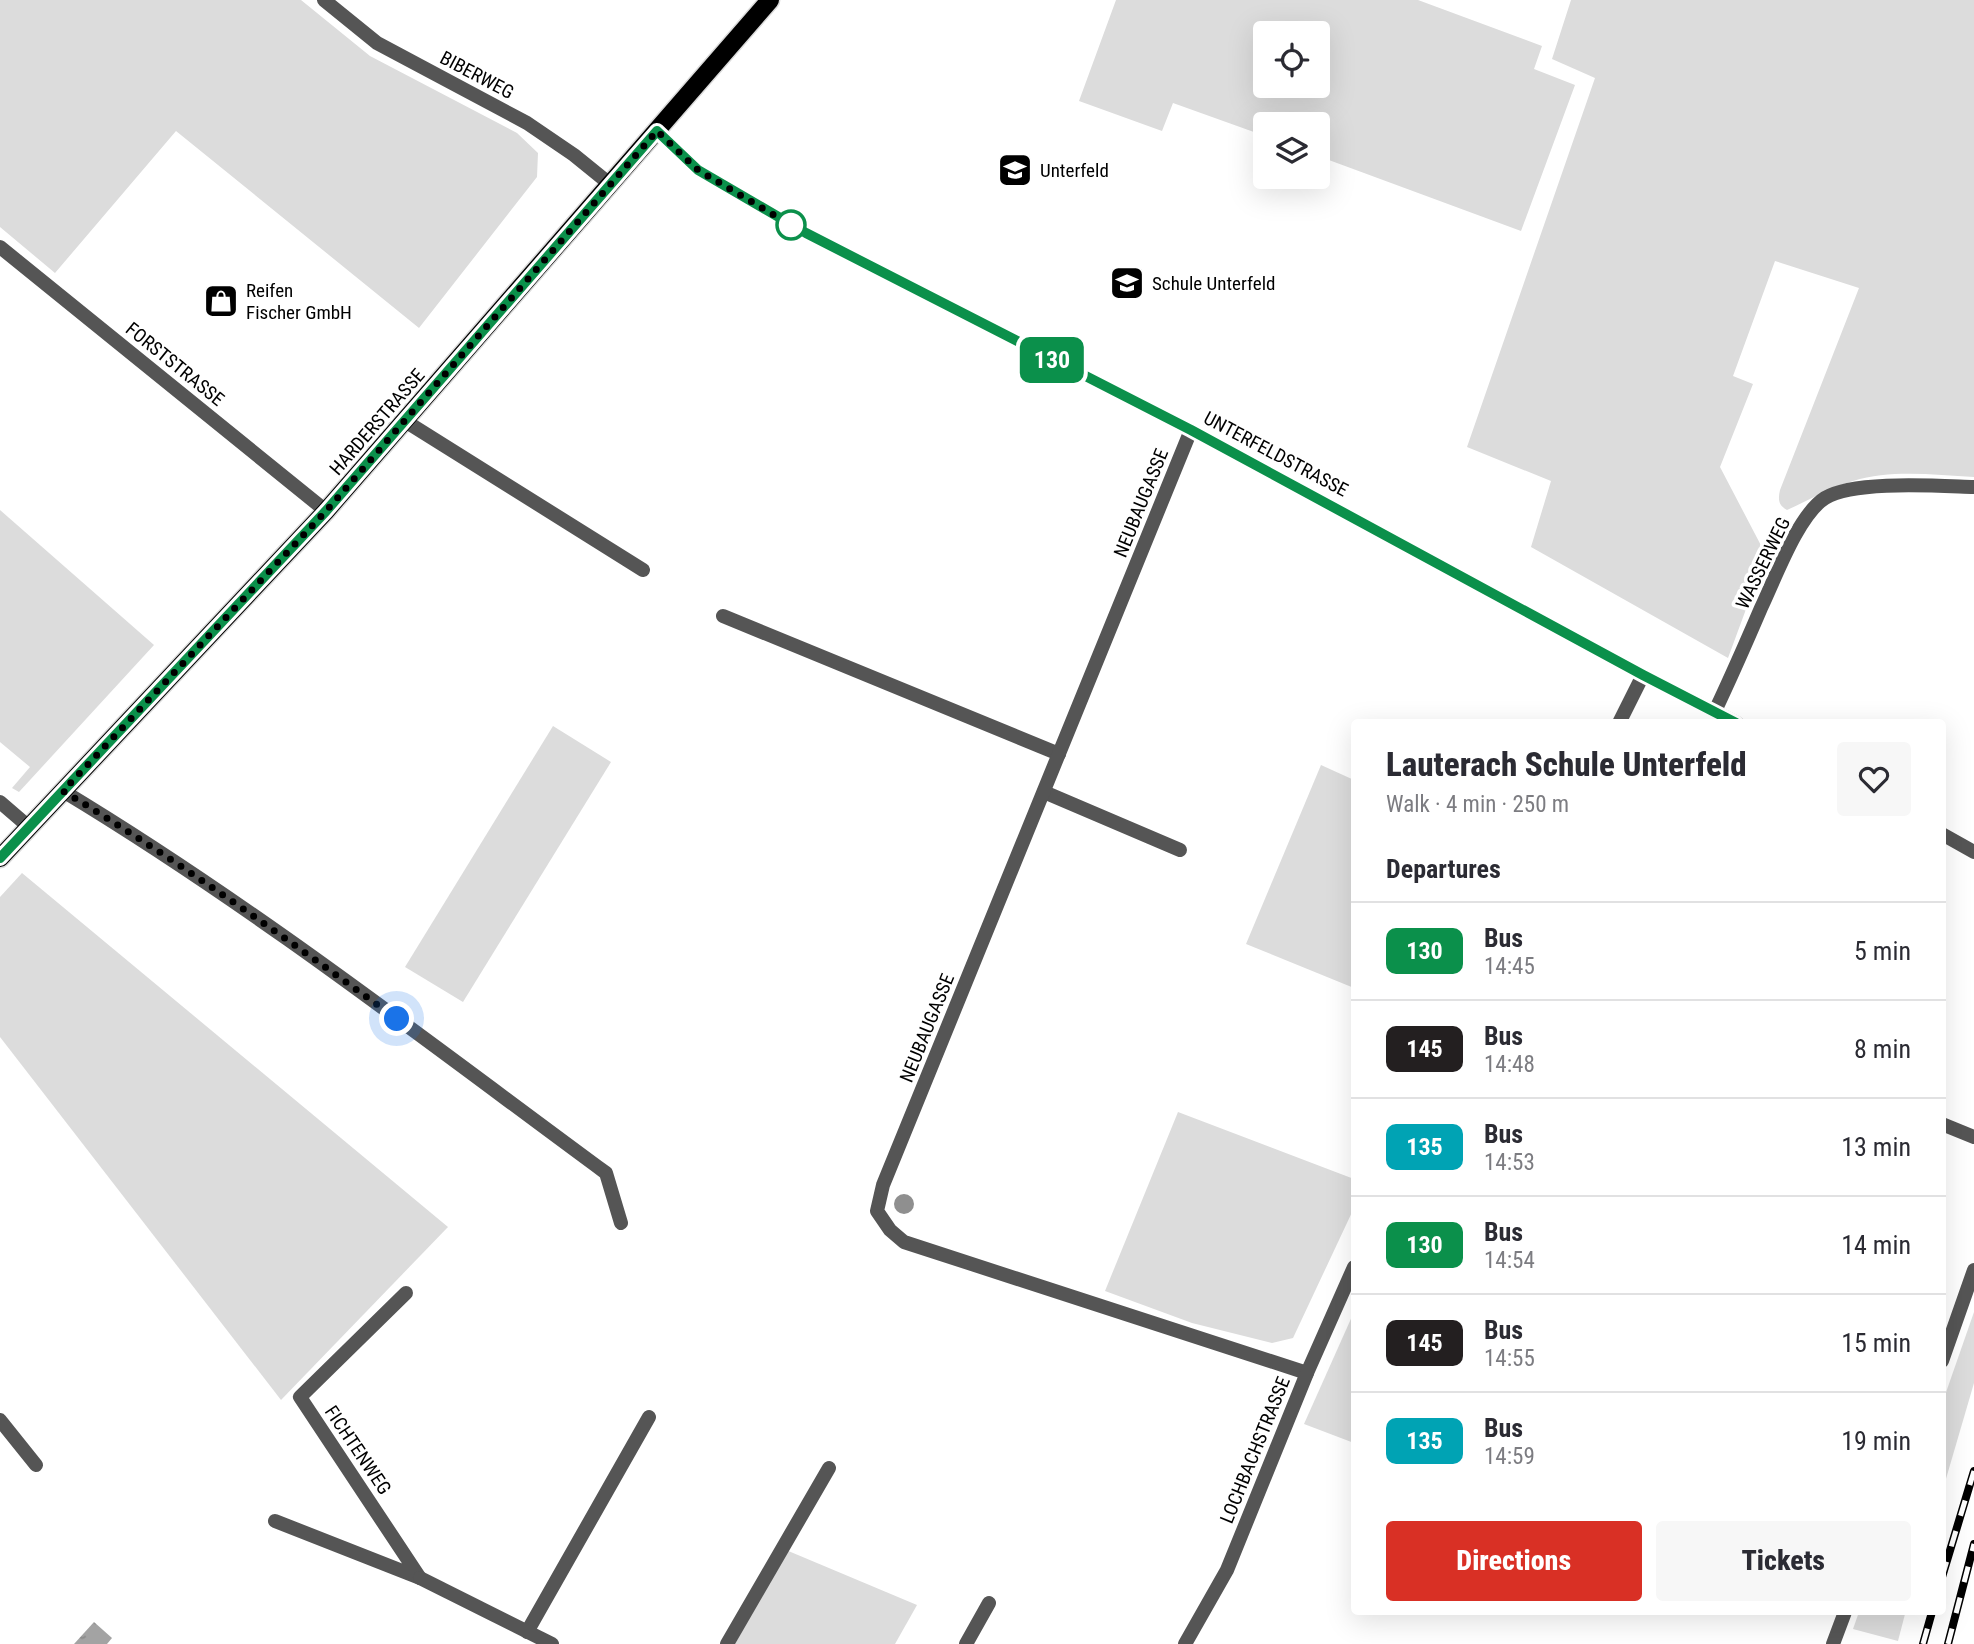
<!DOCTYPE html>
<meta charset="utf-8">
<style>
body{margin:0;font-family:"Roboto Condensed",sans-serif;background:#f7f7f7;color:#2b2b33;height:100vh;display:flex;flex-direction:column;font-size:26px;white-space:nowrap}
*{box-sizing:border-box;margin:0}
p{font-size:23px;color:#7c7c81}
.icon{flex:none;width:38px;height:38px;fill:none;stroke:currentColor;stroke-width:2;stroke-linecap:round;stroke-linejoin:round}
.map{position:relative;flex:1;overflow:hidden}
.details{position:absolute;left:1351px;top:719px;width:595px;height:896px;display:flex;flex-direction:column;background:#fff;border-radius:7px;box-shadow:0 7px 28px #0002}
.details>*{flex:none}
.badge{padding:0 14px;border-radius:10px;font-size:24px;line-height:46px}
.controls{position:absolute;left:1253px;top:21px;display:grid;gap:14px}
.controls a{display:grid;place-items:center;width:77px;height:77px;border-radius:7px;background:#fff;box-shadow:0 7px 28px #0002;font-size:35px}
.you{position:absolute;width:35px;height:35px;margin:-18px;border:5px solid #fff;border-radius:50%;background:#1a73e8;box-shadow:0 0 0 10px #1a73e833}
.map>.badge{position:absolute;translate:-50% -50%;box-shadow:0 0 0 4px #fff}
h2{padding:0 35px;font-size:26px;line-height:63px}
.round{display:grid;place-items:center;flex:none;width:74px;height:74px;border-radius:7px;background:#f7f7f7}
.overview{display:flex;align-items:center;justify-content:space-between;height:119px;padding:0 35px}
h1{font-size:33px;font-weight:800;line-height:52px}
.primary-button{display:flex;gap:14px;margin-top:auto;padding:14px 35px}
.primary-button a{flex:1;height:80px;border-radius:7px;background:#d93025;color:#fff;font-size:28px;font-weight:800;line-height:80px;text-align:center}
.primary-button a+a{background:#f7f7f7;color:#2b2b33}
ul{padding:0;list-style:none}
li{display:flex;align-items:center;gap:21px;height:98px;padding:0 35px;border-top:2px solid #e1e1e2}
li div{flex:1}
li b{display:block;font-size:26px}
li em{font-style:normal}
li .badge{min-width:77px;font-weight:700;text-align:center}
.map>svg:first-child{display:block}
.green{fill:#dcdcdc;fill-rule:evenodd}
.water{fill:url(#water-ripples)}
.lines{fill:none;stroke-linecap:round;stroke-linejoin:round}
.primary-casing{stroke:#dbdbdb;stroke-width:21}
.service{stroke:#555;stroke-width:14}
.minor{stroke:#555;stroke-width:14}
.primary{stroke:#000;stroke-width:18}
.rail-casing{stroke:#000;stroke-width:8}
.rail{stroke:#fff;stroke-width:5;stroke-dasharray:16;stroke-linecap:butt}
.tree{fill:#8f8f8f}
.line-casing{stroke:#fff;stroke-width:16}
.line{stroke:#0b904b;stroke-width:10}
.walk{stroke:#000;stroke-width:7;stroke-dasharray:0 12.6}
.stop-dot{fill:#fff;stroke:#0b904b;stroke-width:3.5}
.labels{text-anchor:middle;dominant-baseline:central;stroke-width:7;stroke-linejoin:round;paint-order:stroke}
.street-label{font-size:19px;fill:#000;stroke:#fff}
.poi-label{font-size:19px;fill:#000;stroke:#fff;text-anchor:start}
</style>
<div class="map">
<svg width="1974" height="1644" viewBox="0 0 1974 1644">
<defs>
<pattern id="water-ripples" width="26" height="14" patternUnits="userSpaceOnUse" patternTransform="scale(1.75)"><rect width="26" height="14" fill="#a3a3a3"/><path d="M2 4q2-2 4 0t4 0M15 11q2-2 4 0t4 0" fill="none" stroke="#8b8b8b"/></pattern>
</defs>
<rect width="100%" height="100%" fill="#fff"/>
<g class="green">
<polygon points="0,0 301,0 370,56 517,133 538,153 537,177 419,328 176,131 55,273 0,227"/>
<path d="M1116,0H1418L1542,46L1534,69L1575,85L1521,231L1318,156V124H1265V136L1173,103L1162,131L1079,101ZM1265,33H1318V86H1265Z"/>
<path d="M1571,0H1974V477C1934,475 1892,469 1853,481C1830,488 1809,500 1787,510C1778,505 1778,499 1780,490L1859,288L1775,261L1733,376L1753,384L1720,467L1766,555L1728,658L1531,547L1551,481L1467,447L1595,78L1552,59Z"/>
<polygon points="0,510 154,645 19,792 12,788 30,767 0,742"/>
<polygon points="553,726 611,762 463,1002 405,967"/>
<polygon points="1321,765 1354,780 1354,988 1246,944"/>
<polygon points="22,873 448,1227 281,1400 0,1037 0,897"/>
<polygon points="1178,1112 1354,1179 1354,1208 1293,1338 1272,1343 1192,1323 1105,1291"/>
<polygon points="1354,1312 1354,1443 1304,1424"/>
<polygon points="1974,1312 1974,1383 1943,1489 1943,1401"/>
<polygon points="786,1550 917,1605 895,1644 735,1644"/>
<polygon points="1859,1612 1899,1612 1905,1614 1898,1641 1853,1629"/>
</g>
<polygon class="water" points="94,1622 112,1638 107,1644 74,1644"/>
<g class="lines">
<g class="primary-casing">
<polyline id="primary" points="0,858 326,511 770,0"/>
</g>
<g class="service">
<polyline points="405,421 643,570"/>
<polyline points="723,616 1059,754"/>
<path d="M63,791C252,905 428,1042 606,1173L621,1223"/>
<polyline points="1044,792 1180,850"/>
<polyline points="0,1420 36,1465"/>
<polyline points="275,1521 420,1578 300,1397 406,1293"/>
<polyline points="527,1632 649,1417"/>
<polyline points="727,1644 829,1468"/>
</g>
<g class="minor">
<polyline points="324,0 377,43 527,123 574,155 611,185"/>
<polyline points="657,131 698,170 806,233 1191,430 1643,675 1737,723"/>
<polyline points="0,247 326,511"/>
<polyline points="1191,430 883,1185 877,1211 890,1230 904,1242 1307,1373"/>
<path d="M1715,711C1731,677 1746,643 1761,608C1775,579 1798,515 1825,498C1854,480 1939,486 1974,487"/>
<polyline points="1619,723 1643,675"/>
<polyline points="0,802 29,827"/>
<polyline points="1942,834 1974,852"/>
<polyline points="1942,1124 1974,1137"/>
<polyline points="1942,1361 1974,1270"/>
<polyline points="420,1578 552,1644"/>
<polyline points="966,1644 989,1603"/>
<polyline points="1185,1644 1227,1570 1307,1373 1354,1267"/>
<polyline points="1833,1644 1845,1612"/>
</g>
<use href="#primary" class="primary"/>
<g class="rail-casing">
<g id="rail">
<polyline points="1942,1577 1974,1471"/>
<polyline points="1923,1644 1932,1612"/>
<polyline points="1948,1644 1974,1544"/>
</g>
</g>
<use href="#rail" class="rail"/>
</g>
<circle class="tree" cx="904" cy="1204" r="10"/>
<g class="lines">
<g class="line-casing">
<polyline id="line" points="0,858 326,511 657,131 698,170 806,233 1191,430 1643,675 1736,723"/>
</g>
<use href="#line" class="line"/>
<path class="walk" d="M397,1019C288,940 179,861 63,791L326,511L657,131L698,170L791,225"/>
</g>
<defs>
<g id="school-square" transform="scale(1.75)"><rect x="-9" y="-9" width="18" height="18" rx="4" fill="#000" stroke="#fff"/><path d="M0-5L7-2L0 1L-7-2ZM-4 1L0 2.5L4 1V4Q0 6-4 4Z" fill="#fff"/></g>
<g id="shop-square" transform="scale(1.75)"><rect x="-9" y="-9" width="18" height="18" rx="4" fill="#000" stroke="#fff"/><path d="M-5-2.5h2.3a2.7 3.5 0 0 1 5.4 0H5L5.5 6h-11ZM-1.5-2.5h3a1.5 2.3 0 0 0-3 0Z" fill="#fff"/></g>
</defs>
<g fill-rule="evenodd">
<use href="#school-square" x="1015" y="170"/>
<use href="#school-square" x="1127" y="283"/>
<use href="#shop-square" x="221" y="301"/>
</g>
<circle class="stop-dot" cx="791" cy="225" r="14"/>
<g class="labels">
<g class="street-label">
<text transform="translate(477 75) rotate(28)">BIBERWEG</text>
<text transform="translate(175 364) rotate(39)">FORSTSTRASSE</text>
<text transform="translate(377 422) rotate(-49)">HARDERSTRASSE</text>
<text transform="translate(1276 454) rotate(28)">UNTERFELDSTRASSE</text>
<text transform="translate(1141 503) rotate(-68)">NEUBAUGASSE</text>
<text transform="translate(1763 563) rotate(-64)">WASSERWEG</text>
<text transform="translate(927 1028) rotate(-68)">NEUBAUGASSE</text>
<text transform="translate(358 1450) rotate(56)">FICHTENWEG</text>
<text transform="translate(1255 1450) rotate(-68)">LOCHBACHSTRASSE</text>
</g>
<g class="poi-label">
<text x="1040" y="170">Unterfeld</text>
<text x="1152" y="283">Schule Unterfeld</text>
<text x="246" y="290">Reifen<tspan x="246" dy="22">Fischer GmbH</tspan></text>
</g>
</g>
</svg>
<div class="controls">
<a><svg class="icon" aria-label="locate" viewBox="0 0 24 24"><circle cx="12" cy="12" r="6"/><path d="M12 2v4M12 18v4M2 12h4M18 12h4"/></svg></a>
<a><svg class="icon" aria-label="layers" viewBox="0 0 24 24"><path d="M12 4l9 5-9 5-9-5zM3 14l9 5 9-5"/></svg></a>
</div>
<div class="you" style="left:397px;top:1019px"></div>
<b class="badge" style="left:1052px;top:360px;background:#0b904b;color:#fff">130</b>
<section class="details">
<div class="overview"><div><h1>Lauterach Schule Unterfeld</h1><p>Walk · 4 min · 250 m</p></div><a class="round"><svg class="icon" aria-label="heart" viewBox="0 0 24 24"><path d="M12 20l-8-8c-3-5 5-10 8-4 3-6 11-1 8 4z"/></svg></a></div>
<h2>Departures</h2>
<ul>
<li><span class="badge" style="background:#0b904b;color:#fff">130</span><div><b>Bus</b><p>14:45</p></div><em>5 min</em></li>
<li><span class="badge" style="background:#231f20;color:#fff">145</span><div><b>Bus</b><p>14:48</p></div><em>8 min</em></li>
<li><span class="badge" style="background:#00a3b4;color:#fff">135</span><div><b>Bus</b><p>14:53</p></div><em>13 min</em></li>
<li><span class="badge" style="background:#0b904b;color:#fff">130</span><div><b>Bus</b><p>14:54</p></div><em>14 min</em></li>
<li><span class="badge" style="background:#231f20;color:#fff">145</span><div><b>Bus</b><p>14:55</p></div><em>15 min</em></li>
<li><span class="badge" style="background:#00a3b4;color:#fff">135</span><div><b>Bus</b><p>14:59</p></div><em>19 min</em></li>
</ul>
<div class="primary-button"><a>Directions</a><a>Tickets</a></div>
</section>
</div>
